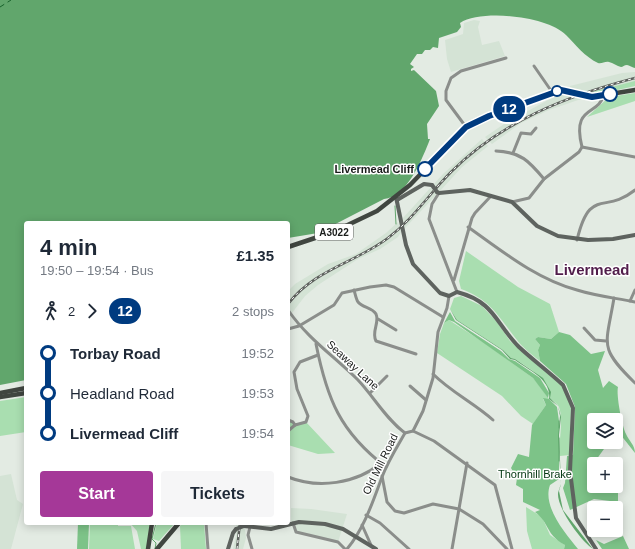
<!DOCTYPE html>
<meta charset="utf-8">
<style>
body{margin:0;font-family:Arial,sans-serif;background:#f6f6f7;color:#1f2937;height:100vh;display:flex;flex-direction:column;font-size:15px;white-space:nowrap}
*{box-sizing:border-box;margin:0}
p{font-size:13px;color:#747a83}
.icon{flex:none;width:22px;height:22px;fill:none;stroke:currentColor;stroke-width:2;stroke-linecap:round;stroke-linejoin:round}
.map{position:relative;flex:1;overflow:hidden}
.details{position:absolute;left:24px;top:221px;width:266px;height:304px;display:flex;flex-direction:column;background:#fff;border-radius:4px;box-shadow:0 2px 10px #0003}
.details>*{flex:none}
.badge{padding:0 8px;border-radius:13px;font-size:14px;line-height:26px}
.controls{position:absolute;left:587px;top:413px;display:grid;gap:8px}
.controls a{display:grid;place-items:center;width:36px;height:36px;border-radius:4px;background:#fff;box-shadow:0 2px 10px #0003;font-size:20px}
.map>.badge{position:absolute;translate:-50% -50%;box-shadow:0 0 0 2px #fff}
.legs{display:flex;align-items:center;gap:6px;height:44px;padding:0 16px;font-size:13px}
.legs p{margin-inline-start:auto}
.summary{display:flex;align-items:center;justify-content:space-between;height:68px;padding:0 16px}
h1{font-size:22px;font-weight:600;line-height:30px}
.action{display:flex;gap:8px;margin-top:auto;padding:8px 16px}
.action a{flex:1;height:46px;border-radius:4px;background:#a53898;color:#fff;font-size:16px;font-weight:600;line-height:46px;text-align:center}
.action a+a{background:#f6f6f7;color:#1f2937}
ul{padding:0 16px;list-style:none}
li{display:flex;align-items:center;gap:14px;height:40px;font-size:15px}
li i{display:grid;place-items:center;width:6px;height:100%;margin:0 5px;background:currentColor}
li i::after{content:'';width:10px;height:10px;margin:-5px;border:3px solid;border-radius:50%;background:#fff}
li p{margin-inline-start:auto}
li:first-child i{background:linear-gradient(#0000 50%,currentColor 0)}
li:last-child i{background:linear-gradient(currentColor 50%,#0000 0)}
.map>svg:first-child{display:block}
.built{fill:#d4e3d5}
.green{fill:#a9deb0}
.forest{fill:#7dc388}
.water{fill:#61a66c}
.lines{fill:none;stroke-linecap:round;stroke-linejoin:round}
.stream{stroke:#61a66c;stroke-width:1}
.ferry{stroke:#18622c;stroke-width:1;stroke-dasharray:5 4;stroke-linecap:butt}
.street{stroke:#8b8e8b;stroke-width:3}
.secondary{stroke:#5e635f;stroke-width:4}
.primary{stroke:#404640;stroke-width:4.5}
.rail-casing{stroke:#5e625e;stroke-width:2.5}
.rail{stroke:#fff;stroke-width:1;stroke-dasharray:3;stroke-linecap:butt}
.secondary-bridge{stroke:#5e635f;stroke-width:4}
.primary-bridge{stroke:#404640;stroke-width:4.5}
.line-1-casing{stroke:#fff;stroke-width:9}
.line-1{stroke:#003b80;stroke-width:6}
.stop-1-dot{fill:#fff;stroke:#003b80;stroke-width:2}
.labels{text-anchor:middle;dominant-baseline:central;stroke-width:3;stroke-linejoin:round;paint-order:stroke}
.shield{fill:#fff;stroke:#5e605f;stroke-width:1}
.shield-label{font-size:10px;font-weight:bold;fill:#191c1a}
.stop-label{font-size:11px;font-weight:bold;fill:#191c1a;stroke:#fff;text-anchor:end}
.street-label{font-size:11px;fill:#191c1a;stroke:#fff}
.park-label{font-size:11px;fill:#00350f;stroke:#fff}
.district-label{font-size:15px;font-weight:bold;fill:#511d4b;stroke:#fff}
</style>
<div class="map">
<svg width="635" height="549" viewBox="0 0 635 549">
<rect width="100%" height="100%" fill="#e3ebe3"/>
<g class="built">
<polygon points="474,20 480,21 478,27 482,45 499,41 505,56 451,72 447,59 445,40 463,34 464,23"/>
<polygon points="635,72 635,86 604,93 588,93 584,99 578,100 549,110 521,123 492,144 485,137 504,124 559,94 568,94 570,86 622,73"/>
<polygon points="482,139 488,146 462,167 440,191 438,190 436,195 405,228 403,218 443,174"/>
<polygon points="398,222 401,232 398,237 380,249 358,259 318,285 305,296 292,313 288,309 288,291 295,284 328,264 356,254 386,233"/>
<polygon points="11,474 17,500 23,504 11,549 0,549 0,476"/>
<polygon points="291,508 311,509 347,514 338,542 296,532 291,521"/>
<polygon points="236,523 244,523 246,538 243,549 233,549 237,531"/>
</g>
<g class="green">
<polygon points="635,81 635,86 604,93 588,93"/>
<polygon points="635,93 635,101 587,117 609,97"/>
<path d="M466,251L518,287L550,304L559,332L551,339L538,337L535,339L540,345L538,350L540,361C532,355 523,348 517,340C498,316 491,300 461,289L459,281Z"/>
<path d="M461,296L482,306L497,322L510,341L520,350L562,385L571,407L570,455L560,456C558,440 564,422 559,407C558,404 553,401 550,398C551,380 529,368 515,359L511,358L503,350L457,320L450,309L454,298Z"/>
<path d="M449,320L483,342L533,378C539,384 544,393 549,399H543L546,405L533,424L521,416L502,396L437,353L440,334L444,323Z"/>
<polygon points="26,397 26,432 0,436 0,401"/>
<polygon points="288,420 295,424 306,422 335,453 318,454 288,445"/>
<polygon points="526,507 542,517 550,535 565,545 564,549 532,549 527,531"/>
<polygon points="90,523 118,523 118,526 131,526 135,549 89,549"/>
<polygon points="130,523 152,523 148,549 141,549 137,531"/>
<polygon points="157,523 175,523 159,541 153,539"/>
<polygon points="183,523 204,523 206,549 181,549 180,526"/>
</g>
<g class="forest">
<polygon points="450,312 455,321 501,351 509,359 515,361 540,378 549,393 548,398 533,378 454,322 449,320 444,323"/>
<path d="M559,332L570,335L591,354L605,351L598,370L603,388L609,381L618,387C616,395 622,426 626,434C629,441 635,445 635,453L620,434L616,446L611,442H616V420H594V442H609L591,467L594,470V486H616V472L618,482V502L594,499L570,510L563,488L565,483L567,456L573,455L575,407L566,384L540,361L538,350L540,345L535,339L538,337L551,339Z"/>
<path d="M543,398L549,399L557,407L559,421V479L550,485C542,507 566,534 578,549H564L565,545C545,534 550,523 535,512L540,510L523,502V489L516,485L517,478L511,468L518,454L529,457L532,425L546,405Z"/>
<polygon points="78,523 89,523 88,549 77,549"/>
<polygon points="623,536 629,549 602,549 596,540 604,544"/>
</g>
<g class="water">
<path d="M0,0H635V68C633,68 629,65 627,65C624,65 623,67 621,67C617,66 613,63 609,62C605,61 602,64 598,63C585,57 575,44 566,35C547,16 482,9 460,23L461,27L457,32L439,38L438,48L433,47L430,50H425L422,54H417L410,64L414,67L411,69V71L414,70L436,91L439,106L427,124L428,139H430C423,157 407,198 384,199L318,233L288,238V223H26V380L0,385Z"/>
<path d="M450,309L457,320L503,350L511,358L515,359L543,378L551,392L550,398L558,406L561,417L559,435L561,484L559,491L563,510L593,549C580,540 557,508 558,493C559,490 560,486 561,484L558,436L560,416L558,406L549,399C552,379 528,370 515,360L510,359L502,350L456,320Z"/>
</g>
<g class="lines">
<g class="stream">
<polyline points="395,206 396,224"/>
<polyline points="559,428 559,421"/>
<polyline points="559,438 559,461"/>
<polyline points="155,549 156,543 152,539 156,523"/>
</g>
<polyline class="ferry" points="0,7 11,0"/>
<g class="street">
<polyline points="534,66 552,92"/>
<polyline points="466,127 446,100 446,91 451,78 461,71 506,58"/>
<polyline points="582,147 635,157"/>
<path d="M496,151C521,152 529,161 544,179"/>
<polyline points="513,153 521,133 531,134 536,128"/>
<polyline points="439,193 432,204 429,219 457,292"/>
<path d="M512,202L529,198L544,179L579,152L582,147C571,104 600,116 603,95"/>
<path d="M468,227C502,251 536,279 577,290C596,296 616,298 635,302"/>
<path d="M577,240C590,186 604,215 635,190"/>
<polyline points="454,280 472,218 475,213 491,196"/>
<path d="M354,290C355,293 356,299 358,302C363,308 372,307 376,314C380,323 371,331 376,341L416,354"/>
<path d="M614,298C606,346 598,347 635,383"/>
<polyline points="630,301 635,290"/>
<path d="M288,310C308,339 334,356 358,380C374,397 386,419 405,433"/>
<polyline points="378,319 396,330"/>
<polyline points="584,328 595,340 606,341"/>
<polyline points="288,329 299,326 334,305 342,293 370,287 386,285 394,287 443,317"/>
<path d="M316,344C327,399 340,432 386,467"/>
<path d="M433,374C451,392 474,403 493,420"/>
<polyline points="410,386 426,400"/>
<polyline points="370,393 387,376"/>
<polyline points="288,420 293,422 295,425"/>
<polyline points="295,425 306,422 308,416 297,389 294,372 300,362 318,355"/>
<polyline points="288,431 295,425"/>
<polyline points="413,431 434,441 495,485 512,549"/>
<polyline points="382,476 387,502 395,511 404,513 433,504 459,509 483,524 507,549"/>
<path d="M288,477C318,489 356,484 381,463"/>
<polyline points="366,515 380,523 409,549"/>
<polyline points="206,523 208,549"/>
<polyline points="251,523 248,535 252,549"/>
<polyline points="293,523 296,532 338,542 345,549"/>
<polyline points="362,525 371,545"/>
<path d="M347,549C364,529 373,501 382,477C388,461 397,447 405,433L413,431L423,411L433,378L438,332L447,308L449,296"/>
<polyline points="452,549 467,463"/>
</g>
<g class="secondary">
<polyline points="437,192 439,193 470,190 512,202 537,226 558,236 588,240 613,239 635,235"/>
<path d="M396,197L406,245L413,264L440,293L449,296L457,292C495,302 495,323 519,347C533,360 549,372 563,385L573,408L570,471L576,518L596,549"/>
<polyline points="397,200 424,184 432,185"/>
<polyline points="244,526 271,529 299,522 325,524 343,529 376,549"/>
<polyline points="228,549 233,533 236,529"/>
</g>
<g class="primary">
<polyline points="586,96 592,97 635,90"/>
<polyline points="288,247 333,232 377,211 410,185 469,124 552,92 568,91"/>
<polyline points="0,393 26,388"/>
<polyline points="0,397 26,393"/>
<polyline points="148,549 152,523"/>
<polyline points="157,549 179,523"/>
</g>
<g class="rail-casing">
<g id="rail">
<path d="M288,304C315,269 355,263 388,238C413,219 429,194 451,172C502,121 567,96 635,78"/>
<polyline points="237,549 240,523"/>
</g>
</g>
<use href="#rail" class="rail"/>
<g class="secondary-bridge">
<polyline points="432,185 437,192"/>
<polyline points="236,529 244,526"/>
</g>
<polyline class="primary-bridge" points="568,91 586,96"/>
</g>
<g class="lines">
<g class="line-1-casing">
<polyline id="line-1" points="425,169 466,127 489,116 561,90 592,97 610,94"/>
</g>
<use href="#line-1" class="line-1"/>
</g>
<g class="stop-1-dot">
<circle cx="557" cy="91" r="5"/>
<circle cx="610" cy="94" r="7"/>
<circle cx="425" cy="169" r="7"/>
</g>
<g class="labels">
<rect class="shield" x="315" y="224" width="38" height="16" rx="3"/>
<g class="shield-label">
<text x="334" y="232">A3022</text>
</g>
<g class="stop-label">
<text x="414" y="169">Livermead Cliff</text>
</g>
<g class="street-label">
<text transform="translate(353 365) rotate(43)">Seaway Lane</text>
<text transform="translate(380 464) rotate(-64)">Old Mill Road</text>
</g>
<g class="park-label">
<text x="535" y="474">Thornhill Brake</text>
</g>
<g class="district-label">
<text x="592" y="269">Livermead</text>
</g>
</g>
</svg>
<div class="controls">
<a><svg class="icon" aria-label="layers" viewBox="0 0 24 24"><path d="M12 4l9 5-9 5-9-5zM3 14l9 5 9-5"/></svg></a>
<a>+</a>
<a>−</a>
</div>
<b class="badge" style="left:509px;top:109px;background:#003b80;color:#fff">12</b>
<section class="details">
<div class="summary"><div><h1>4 min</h1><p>19:50 – 19:54 · Bus</p></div><b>£1.35</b></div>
<div class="legs"><svg class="icon" aria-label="walk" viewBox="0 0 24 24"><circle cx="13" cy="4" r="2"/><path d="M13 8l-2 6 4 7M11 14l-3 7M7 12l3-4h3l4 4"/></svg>2<svg class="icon" aria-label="forward" viewBox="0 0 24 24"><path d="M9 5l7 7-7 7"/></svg><b class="badge" style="background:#003b80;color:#fff">12</b><p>2 stops</p></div>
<ul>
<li><i style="color:#003b80"></i><b>Torbay Road</b><p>19:52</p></li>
<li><i style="color:#003b80"></i><span>Headland Road</span><p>19:53</p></li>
<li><i style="color:#003b80"></i><b>Livermead Cliff</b><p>19:54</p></li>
</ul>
<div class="action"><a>Start</a><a>Tickets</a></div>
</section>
</div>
